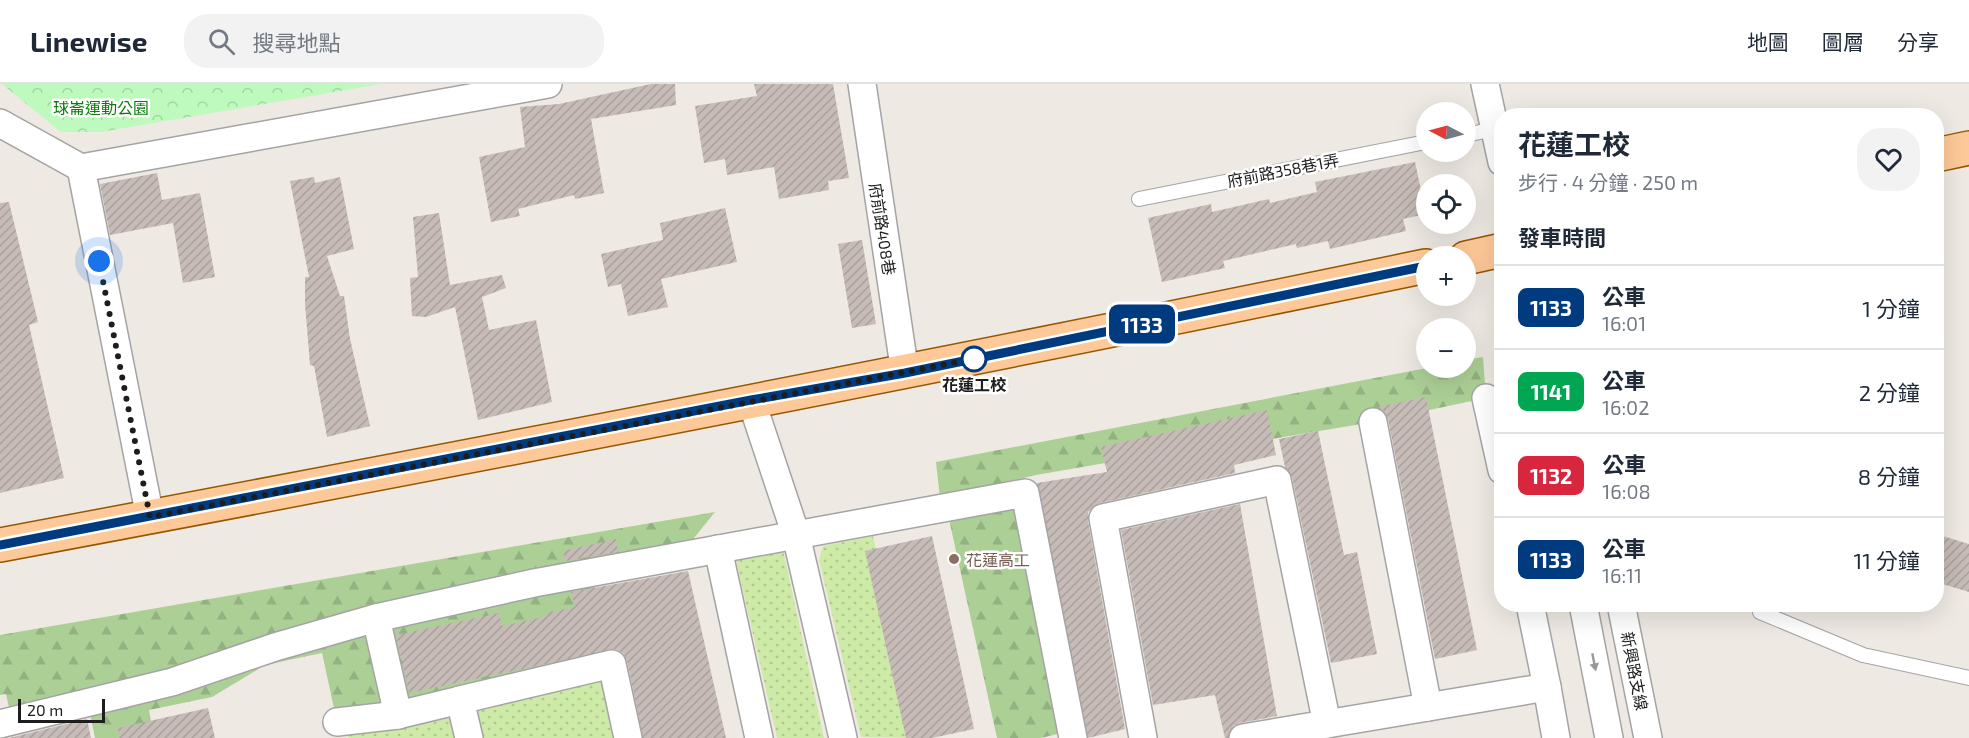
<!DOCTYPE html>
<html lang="zh-TW">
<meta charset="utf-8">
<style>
body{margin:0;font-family:"Exo 2","Noto Sans TC",sans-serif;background:#f2f2f3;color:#1f2937;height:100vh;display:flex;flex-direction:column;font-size:22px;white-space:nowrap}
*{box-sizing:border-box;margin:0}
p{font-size:20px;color:#747a83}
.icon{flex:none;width:33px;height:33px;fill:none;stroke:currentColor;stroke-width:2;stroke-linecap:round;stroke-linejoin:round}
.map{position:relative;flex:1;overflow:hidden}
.side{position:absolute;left:1494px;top:24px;width:450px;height:504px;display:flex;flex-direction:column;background:#fff;border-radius:24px;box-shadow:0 6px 24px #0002}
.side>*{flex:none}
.badge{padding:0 12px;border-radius:9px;font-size:21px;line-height:39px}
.needle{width:39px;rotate:276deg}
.controls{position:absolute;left:1416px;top:18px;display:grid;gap:12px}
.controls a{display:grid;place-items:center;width:60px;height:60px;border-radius:50%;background:#fff;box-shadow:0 6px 24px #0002;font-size:30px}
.scale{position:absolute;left:18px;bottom:15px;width:87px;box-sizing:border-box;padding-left:6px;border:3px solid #1d1d1d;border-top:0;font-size:16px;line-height:21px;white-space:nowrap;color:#1d1d1d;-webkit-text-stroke:4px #fff;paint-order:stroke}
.you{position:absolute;width:30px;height:30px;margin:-15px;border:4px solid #fff;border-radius:50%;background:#1a73e8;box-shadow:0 0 0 9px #1a73e833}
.map>.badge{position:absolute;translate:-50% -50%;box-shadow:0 0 0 3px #fff}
h2{padding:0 24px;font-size:22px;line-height:54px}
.round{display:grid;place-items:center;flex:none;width:63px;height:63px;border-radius:24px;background:#f2f2f3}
.head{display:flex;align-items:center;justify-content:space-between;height:102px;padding:0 24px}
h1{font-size:28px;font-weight:700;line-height:45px}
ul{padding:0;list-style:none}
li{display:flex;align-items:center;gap:18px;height:84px;padding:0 24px;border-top:2px solid #e0e1e3}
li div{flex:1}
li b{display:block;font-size:22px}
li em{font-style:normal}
li .badge{min-width:66px;font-weight:700;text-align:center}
header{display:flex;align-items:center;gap:36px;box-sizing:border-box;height:84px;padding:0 30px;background:#fff;border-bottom:2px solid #e0e1e3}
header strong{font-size:28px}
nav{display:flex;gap:33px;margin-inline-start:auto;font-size:21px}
.search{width:420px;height:54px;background:#f2f2f3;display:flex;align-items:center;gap:15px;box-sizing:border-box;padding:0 21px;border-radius:24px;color:#747a83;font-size:22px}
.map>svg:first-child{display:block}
.grass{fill:url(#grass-dots)}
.forest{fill:url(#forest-firs)}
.park{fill:url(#park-crowns)}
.building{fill:url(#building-hatch)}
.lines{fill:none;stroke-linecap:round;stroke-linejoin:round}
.lane-casing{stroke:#a4a4a4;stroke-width:16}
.street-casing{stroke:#a4a4a4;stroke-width:30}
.primary-casing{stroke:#965700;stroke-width:36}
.lane{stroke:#fff;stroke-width:14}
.street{stroke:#fff;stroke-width:27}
.primary{stroke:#fec998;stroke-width:33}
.oneway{fill:#999}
.line-casing{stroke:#fff;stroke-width:14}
.line{stroke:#003b80;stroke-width:9}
.walk{stroke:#1d1d1d;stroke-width:6;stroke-dasharray:0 10.8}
.stop-dot{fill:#fff;stroke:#003b80;stroke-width:3}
.education-dot{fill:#8d6e63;stroke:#fff;stroke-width:2}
.labels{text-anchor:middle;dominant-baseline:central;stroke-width:5;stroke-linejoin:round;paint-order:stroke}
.park-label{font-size:16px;fill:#0a7d09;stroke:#fff}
.street-label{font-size:16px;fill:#1d1d1d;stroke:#fff}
.stop-label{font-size:16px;font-weight:bold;fill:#1d1d1d;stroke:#fff}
.education-label{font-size:16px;fill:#785e54;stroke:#fff;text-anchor:start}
</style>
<header>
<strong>Linewise</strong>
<div class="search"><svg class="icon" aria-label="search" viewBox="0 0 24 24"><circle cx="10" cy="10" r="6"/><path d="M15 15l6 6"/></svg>搜尋地點</div>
<nav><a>地圖</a><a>圖層</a><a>分享</a></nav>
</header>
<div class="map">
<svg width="1969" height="654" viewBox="0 0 1969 654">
<defs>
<pattern id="grass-dots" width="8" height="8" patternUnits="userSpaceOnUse" patternTransform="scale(1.5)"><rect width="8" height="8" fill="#ceeaa7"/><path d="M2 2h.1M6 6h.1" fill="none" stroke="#b0c88f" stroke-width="1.8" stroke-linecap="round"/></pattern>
<pattern id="forest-firs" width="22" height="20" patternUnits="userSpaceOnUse" patternTransform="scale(1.5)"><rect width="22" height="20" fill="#accf96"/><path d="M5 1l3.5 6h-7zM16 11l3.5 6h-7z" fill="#94b181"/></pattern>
<pattern id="park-crowns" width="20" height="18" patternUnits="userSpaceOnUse" patternTransform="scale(1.5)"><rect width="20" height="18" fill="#befabe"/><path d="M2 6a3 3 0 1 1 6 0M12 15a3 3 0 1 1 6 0" fill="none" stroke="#a3d6a3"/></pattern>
<pattern id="building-hatch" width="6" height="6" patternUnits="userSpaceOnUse" patternTransform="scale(1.5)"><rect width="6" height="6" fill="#c6bbb6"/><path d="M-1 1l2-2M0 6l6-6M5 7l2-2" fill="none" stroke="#aaa09c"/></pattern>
</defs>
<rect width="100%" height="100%" fill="#efe9e3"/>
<g class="grass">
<polygon points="873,452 918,654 861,653 819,476 823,462"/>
<polygon points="782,461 824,654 777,654 735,472"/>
<polygon points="602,586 618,654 473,654 465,621"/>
<polygon points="455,624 462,654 348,654 346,644"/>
</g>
<g class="forest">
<polygon points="1483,273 1486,314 1373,338 1122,380 1111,378 1036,391 940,414 936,378 1427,284 1466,284 1466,276"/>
<polygon points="1026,418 1070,647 1041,654 997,654 949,435"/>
<polygon points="715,428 690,459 594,499 612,580 337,638 322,569 265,581 212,613 149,626 154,654 95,654 89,625 12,637 6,610 0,611 0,551"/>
</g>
<polygon class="park" points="2,0 381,0 101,48 61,48"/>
<g class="building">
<polygon points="651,0 675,0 676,21 591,35 604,109 575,115 574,111 518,125 520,132 491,138 479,73 525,63 520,23 559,20"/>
<polygon points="754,0 833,0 849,94 828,97 829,106 779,115 774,83 727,91 725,75 704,79 695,22 757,12"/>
<polygon points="1415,78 1426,130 1403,135 1406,147 1330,165 1328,157 1297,164 1296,160 1223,177 1225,184 1162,198 1148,134 1211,120 1212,128 1269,115 1270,119 1317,108 1315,98"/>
<polygon points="157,89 162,116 200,109 215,193 183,199 173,139 110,151 100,100"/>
<polygon points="314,93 315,99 340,93 354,165 327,172 340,212 344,212 350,255 370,342 327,353 314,282 310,281 305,220 305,193 309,193 290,97"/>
<polygon points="9,118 38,238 29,241 64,394 0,409 0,119"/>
<polygon points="725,124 737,178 661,195 668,223 628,232 621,200 608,203 601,170 663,156 660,139"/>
<polygon points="439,129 450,201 502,191 506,204 482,213 489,246 536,236 552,318 478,336 455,223 426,233 412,232 410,194 418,193 413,133"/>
<polygon points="862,156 876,240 852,244 838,160"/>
<polygon points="1426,313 1477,566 1435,575 1388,335 1384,327 1378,323"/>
<polygon points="1267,326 1276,371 1234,381 1235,389 1100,419 1088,428 1088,437 1125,645 1088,654 1037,399 1107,388 1101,363"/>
<polygon points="1318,347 1344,471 1357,468 1377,570 1331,579 1292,393 1285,383 1279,355"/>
<polygon points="1240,420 1277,632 1240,639 1233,642 1228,654 1225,654 1215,611 1153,621 1121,446"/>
<polygon points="1936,450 1969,460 1969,508 1936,498"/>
<polygon points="932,452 974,645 932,654 906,654 865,467"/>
<polygon points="616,455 618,468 565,477 563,467"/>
<polygon points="688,487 726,654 643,654 627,577 623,569 616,565 409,609 396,551 499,529 502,542 547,532 547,529 575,523 571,508"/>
<polygon points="208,624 215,654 119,654 118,644"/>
<polygon points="87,635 91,654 9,654"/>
</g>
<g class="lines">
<g class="lane-casing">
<g id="lane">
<polyline points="1466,51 1494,45"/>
<polyline points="1139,115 1426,58"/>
<polyline points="1760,528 1863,571 1969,594"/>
</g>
</g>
<g class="street-casing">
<g id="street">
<polyline points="862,0 905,289"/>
<polyline points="1485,0 1502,78"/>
<polyline points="0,39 81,84"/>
<polyline points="81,84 548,0"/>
<polyline points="81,84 150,433"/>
<polyline points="1486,314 1502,386"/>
<polyline points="751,316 796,451 843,654"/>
<polyline points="1373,338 1428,623"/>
<polyline points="718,465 759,654"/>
<polyline points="1530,520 1547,603"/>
<polyline points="1583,520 1609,654"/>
<polyline points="1621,520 1648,654"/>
<polyline points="376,534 398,631"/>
<polyline points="337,638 398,631 460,616"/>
<polyline points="0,640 172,598 275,563 376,534 534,499 1025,409 1073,654"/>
<polyline points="469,654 460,616 612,580 628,654"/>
<polyline points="1143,654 1103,434 1277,396 1327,640"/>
<polyline points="1243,654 1547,603 1556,654"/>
</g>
</g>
<g class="primary-casing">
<g id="primary">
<polyline points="1936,71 1969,64"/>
<polyline points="1466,174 1502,166"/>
<path d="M0,461C476,372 952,280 1426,182"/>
</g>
</g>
<use href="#lane" class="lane"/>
<use href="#street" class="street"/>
<use href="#primary" class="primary"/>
</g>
<defs><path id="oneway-solid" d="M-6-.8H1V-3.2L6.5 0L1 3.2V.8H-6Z" transform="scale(1.5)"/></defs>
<use class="oneway" href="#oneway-solid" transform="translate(1594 578) rotate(79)"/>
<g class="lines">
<g class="line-casing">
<polyline id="line" points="0,461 751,316 905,289 1426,182"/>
</g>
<use href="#line" class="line"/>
<polyline class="walk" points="99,177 150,433 974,275"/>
</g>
<circle class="stop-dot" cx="974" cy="275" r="12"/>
<circle class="education-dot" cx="954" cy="475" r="6"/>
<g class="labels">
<g class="park-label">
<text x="101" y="23">球崙運動公園</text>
</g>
<g class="street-label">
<text transform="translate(1283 86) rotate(-11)">府前路358巷1弄</text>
<text transform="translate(883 145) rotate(81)">府前路408巷</text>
<text transform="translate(1635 587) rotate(79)">新興路支線</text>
</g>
<g class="stop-label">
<text x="974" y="300">花蓮工校</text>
</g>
<g class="education-label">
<text x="966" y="475">花蓮高工</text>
</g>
</g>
</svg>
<div class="controls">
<a><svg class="needle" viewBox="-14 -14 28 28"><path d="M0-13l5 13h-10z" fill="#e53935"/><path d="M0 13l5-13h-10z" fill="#747a83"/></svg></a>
<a><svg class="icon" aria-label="locate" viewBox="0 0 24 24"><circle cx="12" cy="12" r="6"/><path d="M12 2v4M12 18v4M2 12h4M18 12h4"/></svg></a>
<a>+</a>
<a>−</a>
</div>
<div class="scale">20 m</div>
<div class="you" style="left:99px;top:177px"></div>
<b class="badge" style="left:1142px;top:240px;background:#003b80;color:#fff">1133</b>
<section class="side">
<div class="head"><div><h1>花蓮工校</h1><p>步行 · 4 分鐘 · 250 m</p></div><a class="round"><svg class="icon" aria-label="heart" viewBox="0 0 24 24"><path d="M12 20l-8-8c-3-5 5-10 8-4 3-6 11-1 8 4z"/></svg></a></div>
<h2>發車時間</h2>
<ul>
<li><span class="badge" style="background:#003b80;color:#fff">1133</span><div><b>公車</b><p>16:01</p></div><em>1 分鐘</em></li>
<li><span class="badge" style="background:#00a651;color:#fff">1141</span><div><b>公車</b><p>16:02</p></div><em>2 分鐘</em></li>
<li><span class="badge" style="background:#d7263d;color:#fff">1132</span><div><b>公車</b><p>16:08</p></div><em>8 分鐘</em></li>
<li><span class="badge" style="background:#003b80;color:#fff">1133</span><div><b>公車</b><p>16:11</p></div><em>11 分鐘</em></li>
</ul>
</section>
</div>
